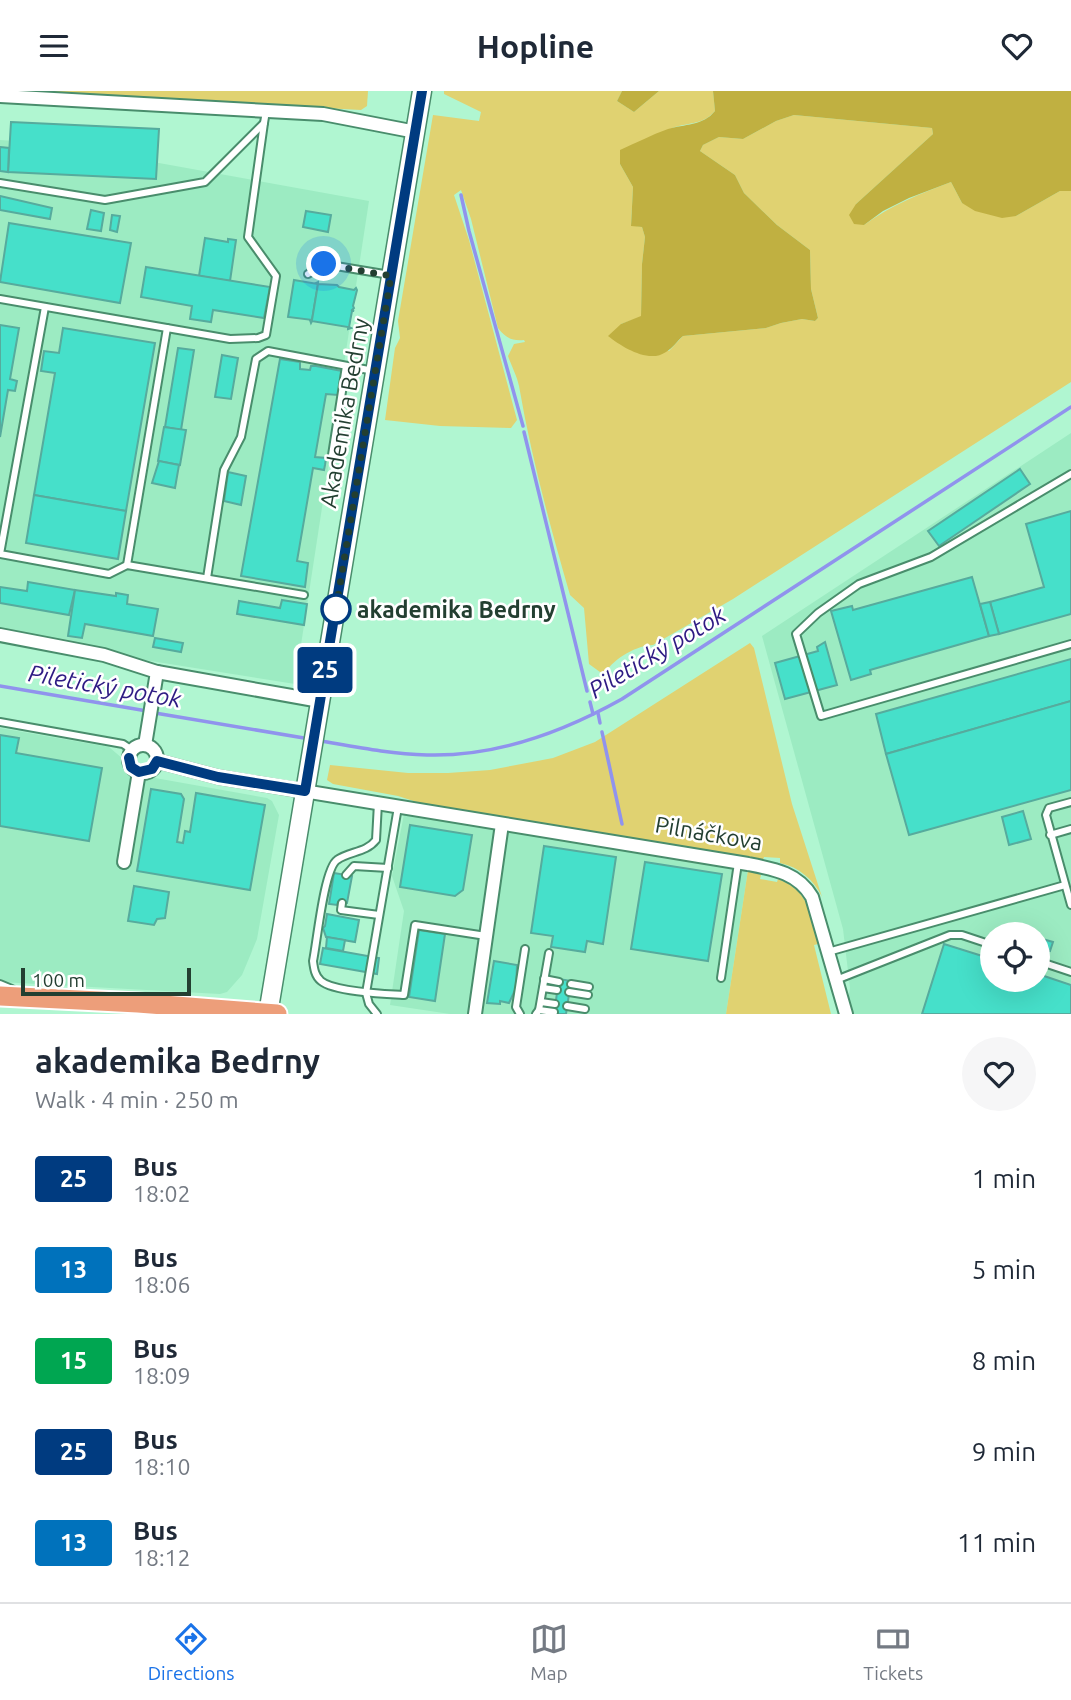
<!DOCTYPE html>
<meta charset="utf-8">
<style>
body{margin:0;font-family:Ubuntu,sans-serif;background:#f6f6f7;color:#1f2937;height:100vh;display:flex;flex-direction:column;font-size:26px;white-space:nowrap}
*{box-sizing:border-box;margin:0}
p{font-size:23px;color:#747a83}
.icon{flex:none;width:38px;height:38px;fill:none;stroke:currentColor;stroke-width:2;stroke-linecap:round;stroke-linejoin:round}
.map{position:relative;height:923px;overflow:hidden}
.details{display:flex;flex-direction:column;background:#fff;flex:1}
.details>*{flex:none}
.badge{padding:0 14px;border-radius:5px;font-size:24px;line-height:46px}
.buttons{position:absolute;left:980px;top:831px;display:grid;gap:14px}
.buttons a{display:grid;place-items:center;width:70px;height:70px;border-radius:50%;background:#fff;box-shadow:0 7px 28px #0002;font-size:35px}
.scale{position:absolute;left:21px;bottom:18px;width:170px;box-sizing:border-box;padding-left:7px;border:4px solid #233f31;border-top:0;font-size:19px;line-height:24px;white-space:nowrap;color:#233f31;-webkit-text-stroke:5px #fff;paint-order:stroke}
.you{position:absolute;width:35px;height:35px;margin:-18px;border:5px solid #fff;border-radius:50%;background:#1a73e8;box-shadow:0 0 0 10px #1a73e833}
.map>.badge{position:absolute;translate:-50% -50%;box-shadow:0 0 0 4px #fff}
.round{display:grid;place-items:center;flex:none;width:74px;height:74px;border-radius:37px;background:#f6f6f7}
.head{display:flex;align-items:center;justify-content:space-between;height:119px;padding:0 35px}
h1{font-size:33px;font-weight:700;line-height:52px}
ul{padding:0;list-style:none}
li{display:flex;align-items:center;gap:21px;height:91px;padding:0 35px}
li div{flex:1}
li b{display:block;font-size:26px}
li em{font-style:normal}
li .badge{min-width:77px;font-weight:700;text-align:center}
header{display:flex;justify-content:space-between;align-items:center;height:91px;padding:0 35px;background:#fff;font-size:32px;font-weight:700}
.tab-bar{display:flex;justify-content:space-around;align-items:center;height:98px;border-top:2px solid #e0e1e3;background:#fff;font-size:19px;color:#747a83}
.tab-bar a{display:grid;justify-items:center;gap:4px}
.tab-bar .on{color:#1a73e8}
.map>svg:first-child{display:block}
.built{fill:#9cebc2;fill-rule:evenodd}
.green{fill:#e0d271}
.forest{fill:#c0b041}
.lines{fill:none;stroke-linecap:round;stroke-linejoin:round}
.stream{stroke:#9093ed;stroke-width:3.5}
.building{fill:#46e0ca;stroke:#56ab9d;stroke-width:2}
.lane-casing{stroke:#498d6c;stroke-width:10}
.street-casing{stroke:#498d6c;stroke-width:16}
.secondary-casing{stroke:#498d6c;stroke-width:21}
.primary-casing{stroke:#fff;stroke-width:23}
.lane{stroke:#fff;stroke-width:6}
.street{stroke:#fff;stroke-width:12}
.secondary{stroke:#fff;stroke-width:18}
.primary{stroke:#ed9e7a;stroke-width:19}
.line-casing{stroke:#fff;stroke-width:16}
.line{stroke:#003b80;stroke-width:10}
.walk{stroke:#233f31;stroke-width:7;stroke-dasharray:0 12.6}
.stop-dot{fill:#fff;stroke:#003b80;stroke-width:3.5}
.labels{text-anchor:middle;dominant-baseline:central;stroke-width:5;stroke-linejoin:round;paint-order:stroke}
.street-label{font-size:23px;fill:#233f31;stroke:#fff}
.stop-label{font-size:23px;font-weight:bold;fill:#233f31;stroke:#fff;text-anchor:start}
.water-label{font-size:24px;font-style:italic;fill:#2e1b83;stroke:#fff}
</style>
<header><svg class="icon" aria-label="menu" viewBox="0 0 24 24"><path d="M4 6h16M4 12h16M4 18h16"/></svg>Hopline<svg class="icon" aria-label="heart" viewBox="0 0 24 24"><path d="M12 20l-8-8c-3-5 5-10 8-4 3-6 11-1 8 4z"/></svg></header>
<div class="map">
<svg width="1071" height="923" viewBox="0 0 1071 923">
<rect width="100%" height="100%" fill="#b0f6d1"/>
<g class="built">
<polygon points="0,49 48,52 369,110 295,593 0,546"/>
<path d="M1071,342V923H846L850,897L843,838L762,545ZM992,844H1038V889H992Z"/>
<polygon points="0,637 109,656 123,668 127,682 267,707 272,710 279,724 257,848 242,884 227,901 220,903 0,891"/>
<polygon points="404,723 748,779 726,923 450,923 390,914 404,820 392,785"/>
</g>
<g class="green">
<polygon points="9,0 368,0 367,15 361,19"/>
<path d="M444,0H622L617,10L634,21L659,0H713L715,20C702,35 686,31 670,38C654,44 634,63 620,73L633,96L631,134L642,136L645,146L642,173L641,226L621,233L669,260L683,245L766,237L781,232L802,228L815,230L818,227L811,198L810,159L777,134L744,102L735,84L700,60L703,54L719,46L743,48L776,30L794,24L932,37L933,43L856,113L864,134C891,114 920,103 951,91L962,112L1016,125L1060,100H1071V291L733,508L653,554C638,554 614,567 606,581H600L589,573L584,517L570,504C550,435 531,365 519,295C517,285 511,274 508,265L514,253L525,251L524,249C511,250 506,247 498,237L471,128L461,99L454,104L469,149L517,329L511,337L440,335L385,329L395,257L400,247L398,230L433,24L479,30L481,21L444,3Z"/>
<path d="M750,552L754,557L792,713L822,806C814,789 799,776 780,772V767L764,766L763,769L429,715L398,705L333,693L327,689L330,674L408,682H448L490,679L553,667L595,651Z"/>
<path d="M748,779L761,784L760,788L777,791L778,788C810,800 810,823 818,853L814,854L831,923H726Z"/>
</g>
<g class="forest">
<polygon points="622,0 659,0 634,21 617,10"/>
<path d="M713,0H1071V100H1060L1016,125L1002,127L975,120L962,112L951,91L909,107L883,120L864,134L854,133L849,124L856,113L933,43L932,37L794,24L776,30L743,48L719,46L703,54L700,60L735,84L744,102L777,134L810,159L811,198L818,227L815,230L802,228L781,232L766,237L683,245C677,250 673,257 666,261C649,273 622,256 608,245L621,233L641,225L642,173L645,146L642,136L631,135L633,96L620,73V59C636,52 651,44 668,38C684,33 703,35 715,20Z"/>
</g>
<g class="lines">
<g class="stream">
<polyline points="461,104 469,140 523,335"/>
<polyline points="524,341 587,600"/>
<polyline points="0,595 147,620"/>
<polyline points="590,611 593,623"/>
<polyline points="155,622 310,648"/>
<polyline points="598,622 600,632"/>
<polyline points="602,641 622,733"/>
<path d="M321,650C356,656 391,663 427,664C495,666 563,641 622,608L1071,316"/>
</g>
</g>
<g class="building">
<polygon points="11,31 159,38 156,88 8,81"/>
<polygon points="0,56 9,57 8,81 0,80"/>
<polygon points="0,105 52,117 50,128 0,119"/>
<polygon points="91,119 104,122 101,140 87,138"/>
<polygon points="306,120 331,124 328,141 303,136"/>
<polygon points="112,124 120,125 117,141 110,139"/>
<polygon points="9,132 131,152 120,212 0,191"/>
<polygon points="205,147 228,151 228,148 236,149 230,190 199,185"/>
<polygon points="146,176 270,196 264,227 213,219 211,231 190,228 192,215 141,206"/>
<polygon points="294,189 318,193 312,229 288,226"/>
<polygon points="318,191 318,193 337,194 339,196 354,199 356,197 357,199 353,215 354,217 352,219 354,220 352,220 349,236 351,237 348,238 348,236 312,230 311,232 310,229 312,229 318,193 316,192"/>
<polygon points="0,234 19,237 10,288 17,290 15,300 8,299 0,346"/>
<polygon points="63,237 155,252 126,420 34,404 55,282 41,280 44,260 59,262"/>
<polygon points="178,257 194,259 181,339 165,336"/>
<polygon points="222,264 238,267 231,308 215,306"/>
<polygon points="280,268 300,271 300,278 310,279 311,275 316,275 342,280 338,304 326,303 315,366 326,367 325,374 324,379 313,377 297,470 308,472 305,496 241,485"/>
<polygon points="164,336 186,339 180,374 158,370"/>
<polygon points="159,370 179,374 175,397 152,392"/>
<polygon points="1020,378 1030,393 939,455 928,440"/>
<polygon points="228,381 246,385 241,414 224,410"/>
<polygon points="34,404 126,420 118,468 26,452"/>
<polygon points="1071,420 1071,523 999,543 990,511 1044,496 1026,433"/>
<polygon points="972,486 989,545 870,579 871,583 851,589 831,520 852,515 853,519"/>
<polygon points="28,491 75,499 69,524 0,512 0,496 27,500"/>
<polygon points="75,499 116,505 116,502 128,504 127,513 158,518 153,545 85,533 82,547 68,545"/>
<polygon points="282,509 307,513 304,534 237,523 239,510 280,517"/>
<polygon points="990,511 999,543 989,545 980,513"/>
<polygon points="155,547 183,552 181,561 153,556"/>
<polygon points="825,551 837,594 785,608 775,572 818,560 817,556"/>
<polygon points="1071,568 1071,610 886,663 876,623"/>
<polygon points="1071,610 1071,699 909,744 886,663"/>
<polygon points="0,644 19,647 16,662 102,677 89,750 0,735"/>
<polygon points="151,698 181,703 184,708 177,751 183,752 185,740 190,741 196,702 265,714 250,799 137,780"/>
<polygon points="1023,720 1031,748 1009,754 1002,726"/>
<polygon points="410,734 472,744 463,799 455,805 400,796"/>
<polygon points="544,755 616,766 603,853 587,850 585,861 551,856 553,845 531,842"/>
<polygon points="645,771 722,783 708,870 631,858"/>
<polygon points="334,782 352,785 347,812 338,811 337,814 329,813"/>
<polygon points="134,795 169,801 165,827 157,828 154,834 128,830"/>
<polygon points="327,823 359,829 355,851 326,846 323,837 325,835"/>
<polygon points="419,839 445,843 435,910 409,906"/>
<polygon points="327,846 345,849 343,860 326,857"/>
<polygon points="1039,847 1053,851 1050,860 1038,857"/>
<polygon points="944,853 992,868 992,889 1038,889 1038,883 1071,894 1071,923 922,923"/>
<polygon points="323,857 379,867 377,883 320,873"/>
<polygon points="494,870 517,874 516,897 509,912 500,910 500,913 487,912"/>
<polygon points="559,888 571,890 566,923 554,923"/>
</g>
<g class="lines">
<g class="lane-casing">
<g id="lane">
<polyline points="0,92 105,109 205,91 264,32 266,20"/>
<polyline points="308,183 324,173 390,184"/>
<polyline points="0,208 230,248 258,247 266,244 276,185 248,146 264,32"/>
<polyline points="45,216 0,463 109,483 127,474 304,504"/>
<polyline points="332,364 346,275"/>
<polyline points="1071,383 931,466 859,493 818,522 796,543 821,625 1071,553"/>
<polyline points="127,474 167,237"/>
<polyline points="207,487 224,379 241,346 256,268 268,260 374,280"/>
<polyline points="0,631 123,653 132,659"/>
<polyline points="1071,711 1049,717 1046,724 1071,814"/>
<path d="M378,712L376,749C366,762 349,760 337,769C324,778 317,851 313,870C314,878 315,885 321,890C334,901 386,903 404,904L415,834L486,845"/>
<polyline points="1050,744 1071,738"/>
<polyline points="346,784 354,775 388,777"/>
<polyline points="342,812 341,819 379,824"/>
<polyline points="828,861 1065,794"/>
<polyline points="1038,870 1071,881"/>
<polyline points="721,887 738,772"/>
<polyline points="544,888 559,891"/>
<polyline points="836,889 950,844 962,844 992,854"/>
<polyline points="0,893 12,898"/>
<polyline points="571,893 589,896"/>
<polyline points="543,897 557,899"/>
<polyline points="569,901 588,904"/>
<polyline points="541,911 555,913"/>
<polyline points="567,915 585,918"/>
<polyline points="539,919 554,921"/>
<polyline points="377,923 369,913 366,902 398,716"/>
<polyline points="520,923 516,916 525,858"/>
<polyline points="536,923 539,919 549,862"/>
</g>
</g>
<g class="street-casing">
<g id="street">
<polyline points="0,5 323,23 416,41"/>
<polyline points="0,544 104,564 157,581 320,610"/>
<polyline points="145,654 157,581"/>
<circle cx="143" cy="668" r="14"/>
<path d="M157,670L218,686L748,773C774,778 798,782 812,806L846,923"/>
<polyline points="124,771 139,681"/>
<polyline points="475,923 502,733"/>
</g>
</g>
<g class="secondary-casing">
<polyline id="secondary" points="268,923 422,0"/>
</g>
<g class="primary-casing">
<polyline id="primary" points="0,905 138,912 277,923"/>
</g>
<use href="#lane" class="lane"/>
<use href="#street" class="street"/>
<use href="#secondary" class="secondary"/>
<use href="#primary" class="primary"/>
</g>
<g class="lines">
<g class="line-casing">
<polyline id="line" points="129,667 131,676 139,681 152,678 157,670 218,686 305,700 422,0"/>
</g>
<use href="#line" class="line"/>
<polyline class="walk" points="324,173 391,185 334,530 336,518"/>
</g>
<circle class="stop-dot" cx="336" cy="518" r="14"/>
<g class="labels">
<g class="street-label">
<text transform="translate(344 322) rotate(-80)">Akademika Bedrny</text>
<text transform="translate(709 742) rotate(10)">Pilnáčkova</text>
</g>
<g class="stop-label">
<text x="357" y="518">akademika Bedrny</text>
</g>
<g class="water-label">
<text transform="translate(657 561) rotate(-31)">Piletický potok</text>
<text transform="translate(105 595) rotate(10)">Piletický potok</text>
</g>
</g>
</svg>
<div class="buttons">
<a><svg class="icon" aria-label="locate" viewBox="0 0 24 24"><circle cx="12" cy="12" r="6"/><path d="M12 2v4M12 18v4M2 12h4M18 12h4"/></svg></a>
</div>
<div class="scale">100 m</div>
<div class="you" style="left:324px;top:173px"></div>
<b class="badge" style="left:325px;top:579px;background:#003b80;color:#fff">25</b>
</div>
<section class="details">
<div class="head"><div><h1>akademika Bedrny</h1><p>Walk · 4 min · 250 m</p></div><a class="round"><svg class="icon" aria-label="heart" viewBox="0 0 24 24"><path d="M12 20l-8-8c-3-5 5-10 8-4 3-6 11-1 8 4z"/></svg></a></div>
<ul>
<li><span class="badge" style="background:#003b80;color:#fff">25</span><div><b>Bus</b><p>18:02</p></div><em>1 min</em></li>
<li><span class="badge" style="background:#0072bc;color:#fff">13</span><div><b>Bus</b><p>18:06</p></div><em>5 min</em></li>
<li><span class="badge" style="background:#00a651;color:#fff">15</span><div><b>Bus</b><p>18:09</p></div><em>8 min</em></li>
<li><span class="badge" style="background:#003b80;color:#fff">25</span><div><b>Bus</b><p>18:10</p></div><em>9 min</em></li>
<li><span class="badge" style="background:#0072bc;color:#fff">13</span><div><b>Bus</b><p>18:12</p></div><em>11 min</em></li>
</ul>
</section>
<nav class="tab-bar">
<a class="on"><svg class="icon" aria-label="directions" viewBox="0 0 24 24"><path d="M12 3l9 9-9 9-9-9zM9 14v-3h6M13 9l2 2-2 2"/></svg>Directions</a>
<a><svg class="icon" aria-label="map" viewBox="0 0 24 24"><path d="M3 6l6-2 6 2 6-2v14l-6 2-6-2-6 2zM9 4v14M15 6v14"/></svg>Map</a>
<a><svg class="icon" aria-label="tickets" viewBox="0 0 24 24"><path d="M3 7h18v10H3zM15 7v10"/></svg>Tickets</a>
</nav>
